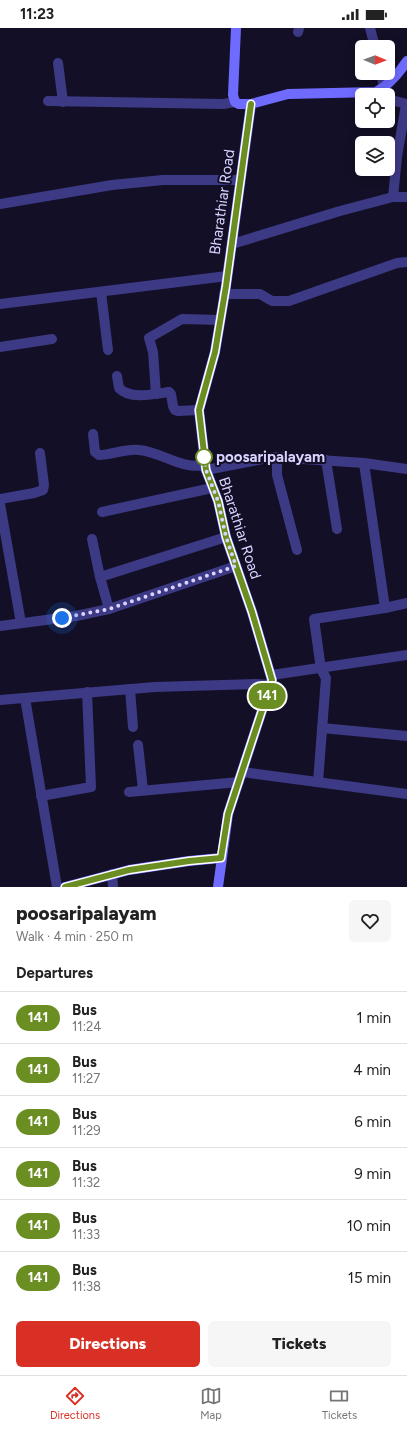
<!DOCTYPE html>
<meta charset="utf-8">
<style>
body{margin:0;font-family:Figtree,sans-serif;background:#f6f6f6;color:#222;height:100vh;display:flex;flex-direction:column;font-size:15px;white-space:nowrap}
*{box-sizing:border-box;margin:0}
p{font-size:13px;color:#767676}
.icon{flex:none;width:22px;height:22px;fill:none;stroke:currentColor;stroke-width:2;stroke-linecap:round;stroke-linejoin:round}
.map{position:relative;height:859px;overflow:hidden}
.side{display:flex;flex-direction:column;background:#fff;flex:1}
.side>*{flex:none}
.badge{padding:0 8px;border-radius:13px;font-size:14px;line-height:26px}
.needle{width:26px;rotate:91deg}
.controls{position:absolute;left:355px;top:12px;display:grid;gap:8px}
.controls a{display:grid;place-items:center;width:40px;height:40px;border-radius:6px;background:#fff;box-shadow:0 2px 10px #0003;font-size:20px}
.you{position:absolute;width:20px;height:20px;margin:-10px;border:3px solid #fff;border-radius:50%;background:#1a73e8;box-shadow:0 0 0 6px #1a73e833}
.map>.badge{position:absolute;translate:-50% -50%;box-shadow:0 0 0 2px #fff}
h2{padding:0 16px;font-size:15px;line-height:36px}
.round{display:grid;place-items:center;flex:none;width:42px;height:42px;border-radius:6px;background:#f6f6f6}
.overview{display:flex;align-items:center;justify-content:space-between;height:68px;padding:0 16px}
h1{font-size:19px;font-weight:800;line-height:30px}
.action{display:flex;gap:8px;margin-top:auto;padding:8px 16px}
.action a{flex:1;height:46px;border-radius:6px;background:#d93025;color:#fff;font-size:16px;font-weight:800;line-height:46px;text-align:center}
.action a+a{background:#f6f6f6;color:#222}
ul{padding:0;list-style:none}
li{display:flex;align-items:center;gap:12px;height:52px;padding:0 16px;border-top:1px solid #e0e0e0}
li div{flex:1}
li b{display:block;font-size:15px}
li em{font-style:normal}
li .badge{min-width:44px;font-weight:700;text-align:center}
.status{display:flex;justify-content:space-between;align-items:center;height:28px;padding:0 20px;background:#fff;direction:ltr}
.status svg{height:11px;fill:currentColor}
.tabs{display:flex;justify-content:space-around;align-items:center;height:56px;border-top:1px solid #e0e0e0;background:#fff;font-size:11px;color:#767676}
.tabs a{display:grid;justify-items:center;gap:2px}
.tabs .selected{color:#d93025}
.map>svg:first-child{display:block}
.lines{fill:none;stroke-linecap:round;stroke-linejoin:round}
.street{stroke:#3d3a85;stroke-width:10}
.secondary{stroke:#6f6bff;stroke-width:10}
.line-casing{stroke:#fff;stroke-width:9}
.line{stroke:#6b8e23;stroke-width:6}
.walk{stroke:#d9d4ff;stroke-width:4;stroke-dasharray:0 7.2}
.stop-dot{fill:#fff;stroke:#6b8e23;stroke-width:2}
.labels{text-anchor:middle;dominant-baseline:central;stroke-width:4;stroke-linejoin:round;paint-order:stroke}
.street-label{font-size:15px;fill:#d9d4ff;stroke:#130f26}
.stop-label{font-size:15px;font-weight:bold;fill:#d9d4ff;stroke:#130f26;text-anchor:start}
</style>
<div class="status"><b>11:23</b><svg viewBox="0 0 49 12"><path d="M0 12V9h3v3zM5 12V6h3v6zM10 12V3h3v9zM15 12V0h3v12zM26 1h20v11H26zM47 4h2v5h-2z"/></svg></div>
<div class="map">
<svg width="407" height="859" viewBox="0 0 407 859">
<rect width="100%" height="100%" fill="#130f26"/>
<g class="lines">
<g class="street">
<polyline points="370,0 375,19"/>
<polyline points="298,4 299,0"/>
<polyline points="58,35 63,74"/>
<polyline points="381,45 384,59"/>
<polyline points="388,71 406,76 397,129 393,169"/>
<polyline points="48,73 223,76 235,74"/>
<polyline points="0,176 112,157 163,152 240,152"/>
<polyline points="232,216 340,183 393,169 407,169"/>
<polyline points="101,264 108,322"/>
<polyline points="224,266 260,266 272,273 289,273 397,235 407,234"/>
<polyline points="0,276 227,248"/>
<polyline points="0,319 52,311"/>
<path d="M117,348L119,360C130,372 155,366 169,364L171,366L173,378L175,382L178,383L199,382"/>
<polyline points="156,366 153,324 149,310 182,291 220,292"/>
<path d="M93,406L95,424L99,427C112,427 126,420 139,422C162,424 181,442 205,437"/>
<polyline points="281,429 277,435 277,447 297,522"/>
<polyline points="326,432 337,501"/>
<polyline points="206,442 273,429 364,435 407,441"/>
<polyline points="0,471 34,465 43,462 44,457 40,425"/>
<polyline points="0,476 21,595"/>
<polyline points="102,484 212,460"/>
<polyline points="92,511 100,549 109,581"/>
<polyline points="100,549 226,509"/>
<polyline points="385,580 407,575"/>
<polyline points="0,598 76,588 109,581 236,538"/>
<polyline points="272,647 407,627"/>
<polyline points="130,661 133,699"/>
<polyline points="25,670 57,859"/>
<polyline points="0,672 155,659 256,656 271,657"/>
<polyline points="322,700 407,708"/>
<polyline points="138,717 143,762"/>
<polyline points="242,744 407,766"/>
<polyline points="318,754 326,650 321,641 314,591 385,580 364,435"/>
<polyline points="129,764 239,754"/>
<polyline points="41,768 91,759 87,664"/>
<polyline points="112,846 113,859"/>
</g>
<g class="secondary">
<path d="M236,0L233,67L235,74L239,76H251L288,66L376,64C389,57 399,45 407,33"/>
<polyline points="65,859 129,842 189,833 221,830"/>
<polyline points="218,859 228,786 272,652 252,584 226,509 218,473 206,442 199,382 215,324 226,258 251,76"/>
</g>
</g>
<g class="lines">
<g class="line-casing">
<polyline id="line" points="65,859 129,842 189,833 221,830 228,786 272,652 252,584 226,509 218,473 206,442 199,382 215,324 226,258 251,76"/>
</g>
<use href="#line" class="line"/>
<polyline class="walk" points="62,590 109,581 236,538 226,509 218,473 206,442 203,423 204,429"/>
</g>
<circle class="stop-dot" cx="204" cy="429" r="8"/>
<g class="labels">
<g class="street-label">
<text transform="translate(222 174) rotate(-82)">Bharathiar Road</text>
<text transform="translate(240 500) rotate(72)">Bharathiar Road</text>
</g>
<g class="stop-label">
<text x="216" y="429">poosaripalayam</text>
</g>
</g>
</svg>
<div class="controls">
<a><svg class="needle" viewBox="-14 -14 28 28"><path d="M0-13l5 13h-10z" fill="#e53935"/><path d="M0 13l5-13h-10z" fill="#767676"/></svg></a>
<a><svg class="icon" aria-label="locate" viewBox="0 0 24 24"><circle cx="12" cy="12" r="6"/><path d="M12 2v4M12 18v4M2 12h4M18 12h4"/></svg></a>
<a><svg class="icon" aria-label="layers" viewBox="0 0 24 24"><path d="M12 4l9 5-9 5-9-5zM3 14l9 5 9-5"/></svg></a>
</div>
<div class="you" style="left:62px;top:590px"></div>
<b class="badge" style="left:267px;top:668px;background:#6b8e23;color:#fff">141</b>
</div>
<section class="side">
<div class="overview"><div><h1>poosaripalayam</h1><p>Walk · 4 min · 250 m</p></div><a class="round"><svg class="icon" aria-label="heart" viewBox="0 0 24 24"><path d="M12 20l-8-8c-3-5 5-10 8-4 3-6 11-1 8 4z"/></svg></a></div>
<h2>Departures</h2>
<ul>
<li><span class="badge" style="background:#6b8e23;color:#fff">141</span><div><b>Bus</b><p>11:24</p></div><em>1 min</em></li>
<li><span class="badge" style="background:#6b8e23;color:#fff">141</span><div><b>Bus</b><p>11:27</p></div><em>4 min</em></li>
<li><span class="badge" style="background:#6b8e23;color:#fff">141</span><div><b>Bus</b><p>11:29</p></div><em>6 min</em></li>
<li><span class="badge" style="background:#6b8e23;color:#fff">141</span><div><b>Bus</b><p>11:32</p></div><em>9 min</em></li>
<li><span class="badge" style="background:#6b8e23;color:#fff">141</span><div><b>Bus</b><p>11:33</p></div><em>10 min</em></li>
<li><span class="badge" style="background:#6b8e23;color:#fff">141</span><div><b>Bus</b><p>11:38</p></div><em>15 min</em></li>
</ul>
<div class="action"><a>Directions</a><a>Tickets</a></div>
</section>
<nav class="tabs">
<a class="selected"><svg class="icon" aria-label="directions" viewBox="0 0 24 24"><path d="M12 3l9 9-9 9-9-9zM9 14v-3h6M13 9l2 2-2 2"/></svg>Directions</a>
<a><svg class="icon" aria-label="map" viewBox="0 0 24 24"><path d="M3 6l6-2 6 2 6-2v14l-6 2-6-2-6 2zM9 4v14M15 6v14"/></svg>Map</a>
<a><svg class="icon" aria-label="tickets" viewBox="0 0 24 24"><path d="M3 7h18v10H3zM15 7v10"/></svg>Tickets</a>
</nav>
